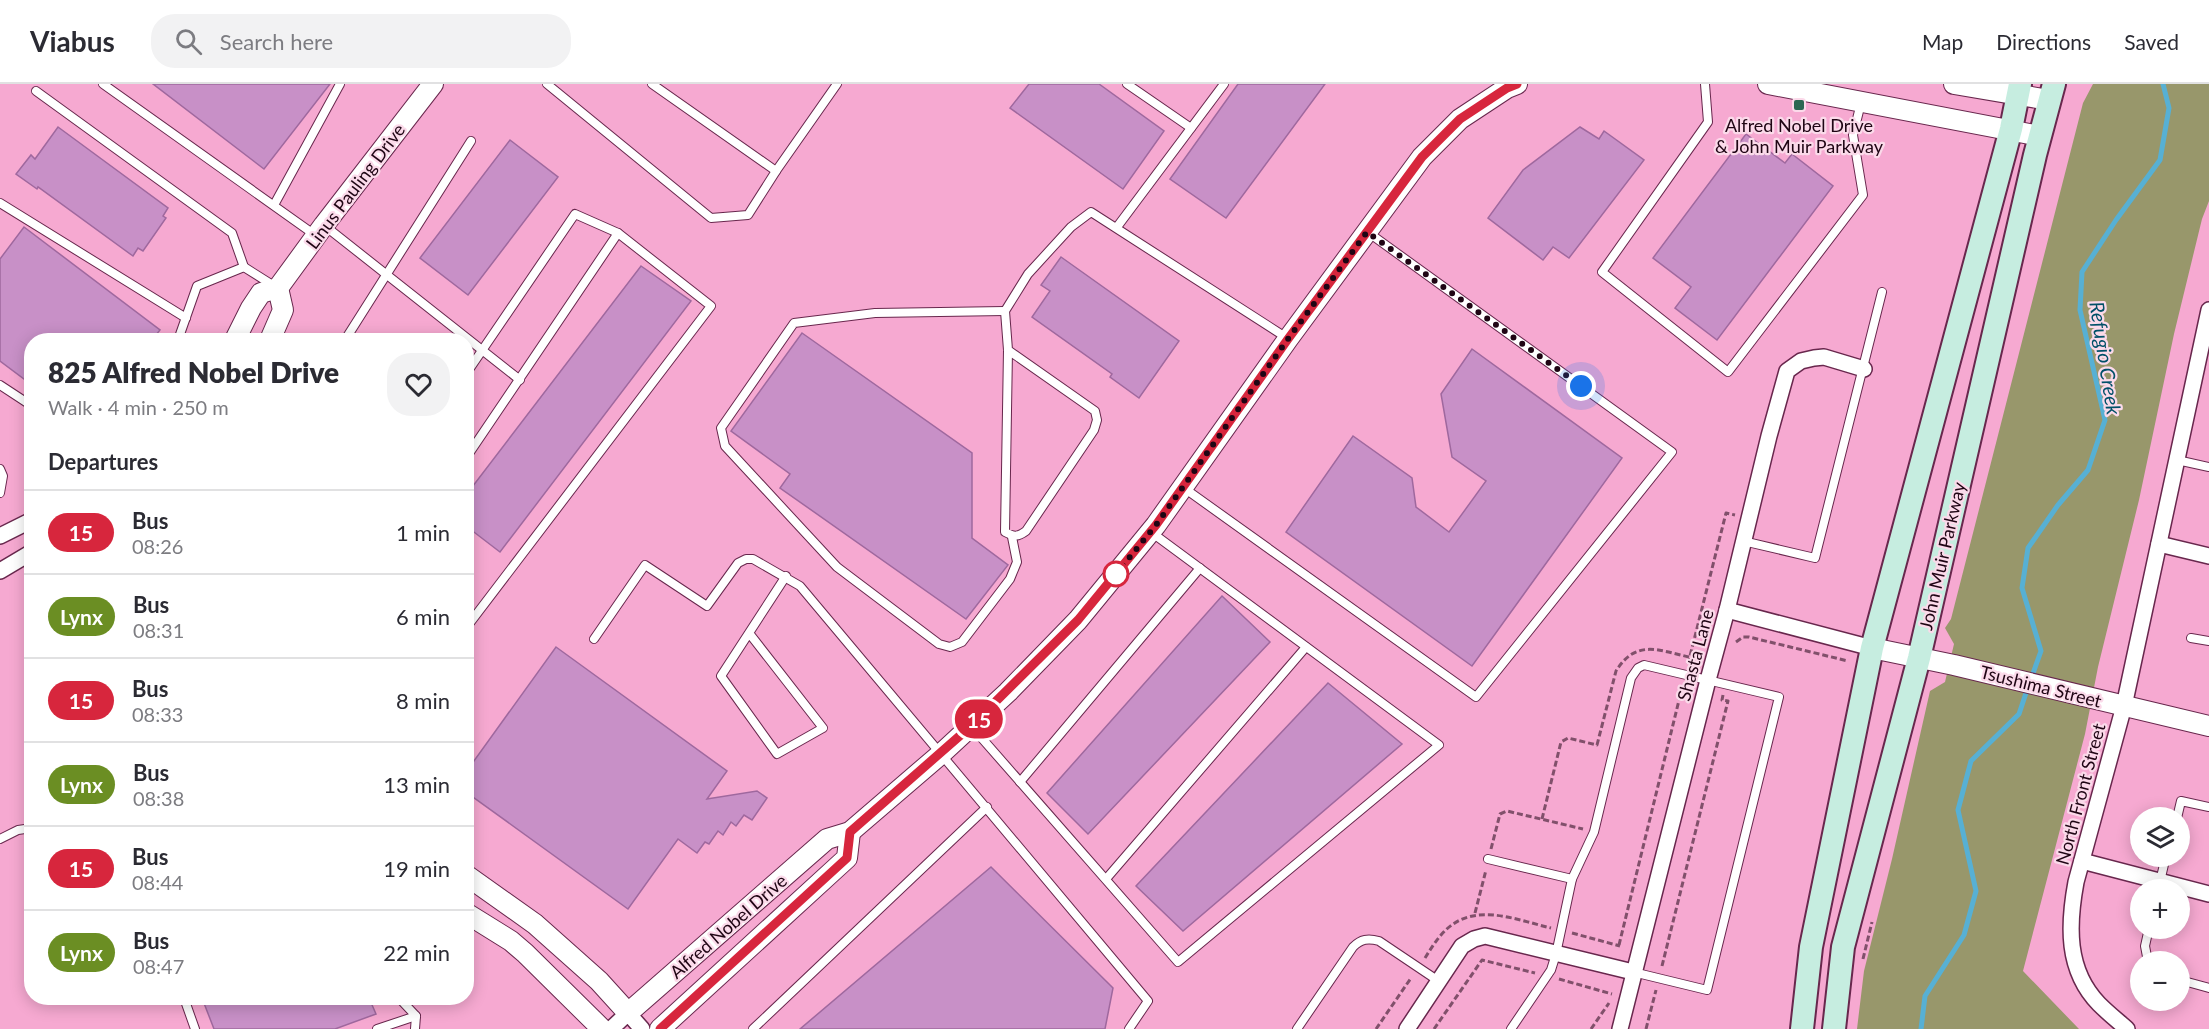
<!DOCTYPE html>
<meta charset="utf-8">
<style>
body{margin:0;font-family:Lato,sans-serif;background:#f2f2f3;color:#2b2b33;height:100vh;display:flex;flex-direction:column;font-size:22px;white-space:nowrap}
*{box-sizing:border-box;margin:0}
p{font-size:20px;color:#7c7c81}
.icon{flex:none;width:33px;height:33px;fill:none;stroke:currentColor;stroke-width:2;stroke-linecap:round;stroke-linejoin:round}
.map{position:relative;flex:1;overflow:hidden}
.panel{position:absolute;left:24px;top:249px;width:450px;height:672px;display:flex;flex-direction:column;background:#fff;border-radius:24px;box-shadow:0 3px 15px #0003}
.panel>*{flex:none}
.badge{padding:0 12px;border-radius:20px;font-size:21px;line-height:39px}
.tools{position:absolute;left:2130px;top:723px;display:grid;gap:12px}
.tools a{display:grid;place-items:center;width:60px;height:60px;border-radius:50%;background:#fff;box-shadow:0 3px 15px #0003;font-size:30px}
.you{position:absolute;width:30px;height:30px;margin:-15px;border:4px solid #fff;border-radius:50%;background:#1a73e8;box-shadow:0 0 0 9px #1a73e833}
.map>.badge{position:absolute;translate:-50% -50%;box-shadow:0 0 0 3px #fff}
h2{padding:0 24px;font-size:22px;line-height:54px}
.round{display:grid;place-items:center;flex:none;width:63px;height:63px;border-radius:24px;background:#f2f2f3}
.overview{display:flex;align-items:center;justify-content:space-between;height:102px;padding:0 24px}
h1{font-size:28px;font-weight:800;line-height:45px}
ul{padding:0;list-style:none}
li{display:flex;align-items:center;gap:18px;height:84px;padding:0 24px;border-top:2px solid #e1e1e2}
li div{flex:1}
li b{display:block;font-size:22px}
li em{font-style:normal}
li .badge{min-width:66px;font-weight:700;text-align:center}
header{display:flex;align-items:center;gap:36px;box-sizing:border-box;height:84px;padding:0 30px;background:#fff;border-bottom:2px solid #e1e1e2}
header strong{font-size:28px}
nav{display:flex;gap:33px;margin-inline-start:auto;font-size:21px}
.search{width:420px;height:54px;background:#f2f2f3;display:flex;align-items:center;gap:15px;box-sizing:border-box;padding:0 21px;border-radius:24px;color:#7c7c81;font-size:22px}
.map>svg:first-child{display:block}
.green{fill:#98976b}
.lines{fill:none;stroke-linecap:round;stroke-linejoin:round}
.stream{stroke:#57b0d4;stroke-width:5}
.building{fill:#c890c7;stroke:#9f689e;stroke-width:1.5}
.service-casing{stroke:#68274d;stroke-width:10}
.minor-casing{stroke:#68274d;stroke-width:18}
.tertiary-casing{stroke:#68274d;stroke-width:22}
.secondary-casing{stroke:#68274d;stroke-width:26}
.path{stroke:#81506b;stroke-width:3;stroke-dasharray:6 3;stroke-linecap:butt}
.service{stroke:#fff;stroke-width:8}
.minor{stroke:#fff;stroke-width:15}
.tertiary{stroke:#fff;stroke-width:20}
.secondary{stroke:#c6ede0;stroke-width:22}
.line-casing{stroke:#fff;stroke-width:14}
.line{stroke:#d7263d;stroke-width:9}
.walk{stroke:#1f0514;stroke-width:6;stroke-dasharray:0 10.8}
.poi-dot{fill:#2c6752;stroke:#fbdaea;stroke-width:2}
.stop-dot{fill:#fff;stroke:#d7263d;stroke-width:3}
.labels{text-anchor:middle;dominant-baseline:central;stroke-width:4.5;stroke-linejoin:round;paint-order:stroke}
.poi-label{font-size:18px;fill:#1f0514;stroke:#fbdaea}
.street-label{font-size:18px;fill:#1f0514;stroke:#fbdaea}
.water-label{font-size:20px;font-style:italic;fill:#005068;stroke:#fbdaea}
</style>
<header>
<strong>Viabus</strong>
<div class="search"><svg class="icon" aria-label="search" viewBox="0 0 24 24"><circle cx="10" cy="10" r="6"/><path d="M15 15l6 6"/></svg>Search here</div>
<nav><a>Map</a><a>Directions</a><a>Saved</a></nav>
</header>
<div class="map">
<svg width="2209" height="945" viewBox="0 0 2209 945">
<rect width="100%" height="100%" fill="#f6a9d1"/>
<polygon class="green" points="2093,0 2209,0 2209,117 2202,135 2174,250 2139,416 2098,583 2085,650 2023,887 2079,945 1857,945 1864,887 1892,775 1930,607 1945,598 1954,560 1945,544 1951,535 2083,19"/>
<g class="lines">
<g class="stream">
<polyline points="2031,595 2041,567 2022,504 2028,464 2058,421 2088,386 2105,336 2080,226 2082,188 2116,136 2160,76 2169,24 2163,0"/>
<polyline points="1921,945 1925,912 1964,851 1976,807 1958,726 1971,677 2019,630 2028,603"/>
</g>
</g>
<g class="building">
<polygon points="153,0 330,0 264,85"/>
<polygon points="1029,0 1099,0 1164,47 1123,105 1010,24"/>
<polygon points="1238,0 1325,0 1226,134 1170,95"/>
<polygon points="58,43 168,124 163,132 166,134 143,167 138,164 133,172 38,103 37,105 16,90 31,71 35,75"/>
<polygon points="1580,43 1599,55 1604,47 1644,76 1569,174 1553,163 1543,176 1488,134 1523,86"/>
<polygon points="1746,50 1785,79 1792,70 1833,102 1717,256 1675,224 1691,203 1653,174"/>
<polygon points="510,56 558,93 468,211 420,174"/>
<polygon points="24,143 160,246 152,256 32,256 32,301 0,277 0,175"/>
<polygon points="1061,173 1179,257 1139,314 1110,293 1112,290 1032,233 1050,207 1041,201"/>
<polygon points="641,182 691,217 500,468 466,442 466,411"/>
<polygon points="802,249 972,369 972,454 1008,481 966,535 780,404 790,390 731,347"/>
<polygon points="1472,265 1622,374 1472,582 1286,448 1353,352 1412,394 1416,423 1449,448 1486,397 1452,373 1441,310"/>
<polygon points="1222,512 1270,558 1088,750 1047,709"/>
<polygon points="556,563 727,687 707,715 757,707 767,714 752,736 744,731 736,742 731,738 723,751 718,747 709,760 705,758 697,769 678,755 628,825 466,708 466,688"/>
<polygon points="1328,599 1402,660 1183,847 1136,802"/>
<polygon points="991,783 1113,904 1105,945 800,945"/>
<polygon points="202,914 369,914 376,930 335,945 214,945"/>
</g>
<g class="lines">
<g class="service-casing">
<g id="service">
<polyline points="103,0 315,151"/>
<polyline points="547,0 711,134 748,131 776,87 652,0"/>
<polyline points="1127,0 1191,44"/>
<polyline points="1705,0 1708,38 1602,188 1728,288 1863,111 1853,51 1861,19"/>
<polyline points="36,7 232,149 244,183"/>
<polyline points="776,87 837,0"/>
<polyline points="0,119 186,234"/>
<polyline points="274,121 340,0"/>
<polyline points="325,142 520,296"/>
<polyline points="1117,143 1224,0"/>
<polyline points="1005,227 875,229 794,239 721,344 725,362 837,483 939,560 950,563 962,558 1010,495 1017,478 1012,453"/>
<polyline points="178,256 197,202 244,183 274,202"/>
<polyline points="345,256 471,57"/>
<path d="M1008,266L1095,327L1097,336L1094,346L1026,447C1018,453 1014,453 1005,448L1008,266L1005,227L1028,190L1071,143L1091,128L1287,254"/>
<polyline points="466,290 575,130 618,149 711,222 466,544"/>
<polyline points="0,301 32,322"/>
<polyline points="466,374 618,149"/>
<polyline points="2177,376 2209,383"/>
<polyline points="0,385 3,392 0,409"/>
<polyline points="1184,404 1476,613 1672,368 1369,149"/>
<polyline points="1743,457 1815,474 1882,208"/>
<polyline points="749,549 823,644 777,670 721,592 786,492"/>
<polyline points="2191,554 2209,557"/>
<polyline points="594,555 645,481 707,522 738,479 746,475 753,475 800,502 1148,917 1129,945"/>
<polyline points="972,643 1178,878 1439,661 1151,448"/>
<polyline points="1020,698 1200,484"/>
<polyline points="2177,734 2181,717 2209,723"/>
<polyline points="0,755 18,746 32,744"/>
<polyline points="1488,775 1572,795"/>
<polyline points="1106,795 1306,563"/>
<polyline points="2158,806 2166,772"/>
<polyline points="2148,878 2145,862 2149,844"/>
<polyline points="2180,896 2209,904"/>
<polyline points="184,914 195,945"/>
<polyline points="399,914 416,932 415,945"/>
<polyline points="377,945 416,932"/>
<polyline points="753,945 987,723"/>
<path d="M1297,945L1353,863C1361,855 1368,854 1379,857L1440,898"/>
<polyline points="1511,945 1551,886 1556,870 1572,795 1594,748 1631,594 1638,584 1644,581 1779,613 1707,906 1633,888"/>
</g>
</g>
<g class="minor-casing">
<g id="minor">
<polyline points="0,452 32,436"/>
<polyline points="2159,460 2209,472"/>
<polyline points="0,487 32,468"/>
<polyline points="1727,526 1872,564"/>
<polyline points="2082,777 2209,810"/>
<polyline points="611,945 628,929 642,945"/>
<polyline points="1407,945 1462,862 1474,855 1485,852 1633,888"/>
<polyline points="1620,945 1708,596 1727,526 1769,352 1787,287 1801,277 1814,274 1824,273 1864,285"/>
<path d="M2127,945C2118,937 2108,929 2099,920C2066,886 2068,841 2076,798L2124,622L2209,226"/>
</g>
</g>
<g class="tertiary-casing">
<g id="tertiary">
<polyline points="1768,0 2040,52"/>
<polyline points="1954,0 2049,16"/>
<polyline points="235,256 251,224 261,209 278,204 324,141 433,0"/>
<polyline points="270,256 283,226 278,204"/>
<polyline points="1872,564 1954,581 2209,642"/>
<polyline points="466,791 535,840 599,897 628,929 827,755 850,748 942,669 1008,608 1078,536 1156,441 1288,255 1422,73 1460,35 1507,4 1517,0"/>
<polyline points="466,829 511,857 525,869 602,945"/>
<polyline points="660,945 847,774 850,748"/>
</g>
</g>
<g class="secondary-casing">
<g id="secondary">
<polyline points="1802,945 1811,863 1872,564 2011,45 2020,0"/>
<polyline points="1834,945 1843,863 1919,574 2035,71 2054,0"/>
</g>
</g>
<g class="path">
<polyline points="1736,558 1743,553 1749,553 1848,577"/>
<polyline points="1688,580 1726,429 1735,431"/>
<path d="M1542,735L1561,658L1568,654L1597,661L1616,587C1636,555 1658,566 1689,573"/>
<polyline points="1491,765 1500,730 1507,727 1583,745"/>
<polyline points="1475,829 1486,786"/>
<polyline points="1572,849 1620,862"/>
<polyline points="1619,861 1682,604"/>
<path d="M1425,874C1430,866 1435,858 1441,851C1471,816 1513,835 1551,844"/>
<polyline points="1863,875 1872,838"/>
<polyline points="1662,882 1728,617 1722,616 1723,611"/>
<polyline points="1559,895 1612,910"/>
<polyline points="1376,945 1411,894"/>
<polyline points="1434,945 1482,876 1535,889"/>
<polyline points="1591,945 1609,919"/>
<polyline points="1646,945 1656,906"/>
</g>
<use href="#service" class="service"/>
<use href="#minor" class="minor"/>
<use href="#tertiary" class="tertiary"/>
<use href="#secondary" class="secondary"/>
</g>
<g class="lines">
<g class="line-casing">
<polyline id="line" points="660,945 847,774 850,748 971,642 1078,536 1156,441 1288,255 1422,73 1460,35 1507,4 1517,0"/>
</g>
<use href="#line" class="line"/>
<polyline class="walk" points="1116,490 1156,441 1288,255 1367,148 1581,302"/>
</g>
<rect class="poi-dot" x="1793" y="15" width="12" height="12" rx="3"/>
<circle class="stop-dot" cx="1116" cy="490" r="12"/>
<g class="labels">
<g class="poi-label">
<text x="1799" y="41">Alfred Nobel Drive<tspan x="1799" dy="21">&amp; John Muir Parkway</tspan></text>
</g>
<g class="street-label">
<text transform="translate(355 102) rotate(-53)">Linus Pauling Drive</text>
<text transform="translate(1942 472) rotate(-77)">John Muir Parkway</text>
<text transform="translate(1695 571) rotate(-75)">Shasta Lane</text>
<text transform="translate(2041 602) rotate(14)">Tsushima Street</text>
<text transform="translate(2080 710) rotate(-75)">North Front Street</text>
<text transform="translate(728 842) rotate(-41)">Alfred Nobel Drive</text>
</g>
<g class="water-label">
<text transform="translate(2106 274) rotate(81)">Refugio Creek</text>
</g>
</g>
</svg>
<div class="tools">
<a><svg class="icon" aria-label="layers" viewBox="0 0 24 24"><path d="M12 4l9 5-9 5-9-5zM3 14l9 5 9-5"/></svg></a>
<a>+</a>
<a>−</a>
</div>
<div class="you" style="left:1581px;top:302px"></div>
<b class="badge" style="left:979px;top:635px;background:#d7263d;color:#fff">15</b>
<section class="panel">
<div class="overview"><div><h1>825 Alfred Nobel Drive</h1><p>Walk · 4 min · 250 m</p></div><a class="round"><svg class="icon" aria-label="heart" viewBox="0 0 24 24"><path d="M12 20l-8-8c-3-5 5-10 8-4 3-6 11-1 8 4z"/></svg></a></div>
<h2>Departures</h2>
<ul>
<li><span class="badge" style="background:#d7263d;color:#fff">15</span><div><b>Bus</b><p>08:26</p></div><em>1 min</em></li>
<li><span class="badge" style="background:#6b8e23;color:#fff">Lynx</span><div><b>Bus</b><p>08:31</p></div><em>6 min</em></li>
<li><span class="badge" style="background:#d7263d;color:#fff">15</span><div><b>Bus</b><p>08:33</p></div><em>8 min</em></li>
<li><span class="badge" style="background:#6b8e23;color:#fff">Lynx</span><div><b>Bus</b><p>08:38</p></div><em>13 min</em></li>
<li><span class="badge" style="background:#d7263d;color:#fff">15</span><div><b>Bus</b><p>08:44</p></div><em>19 min</em></li>
<li><span class="badge" style="background:#6b8e23;color:#fff">Lynx</span><div><b>Bus</b><p>08:47</p></div><em>22 min</em></li>
</ul>
</section>
</div>
